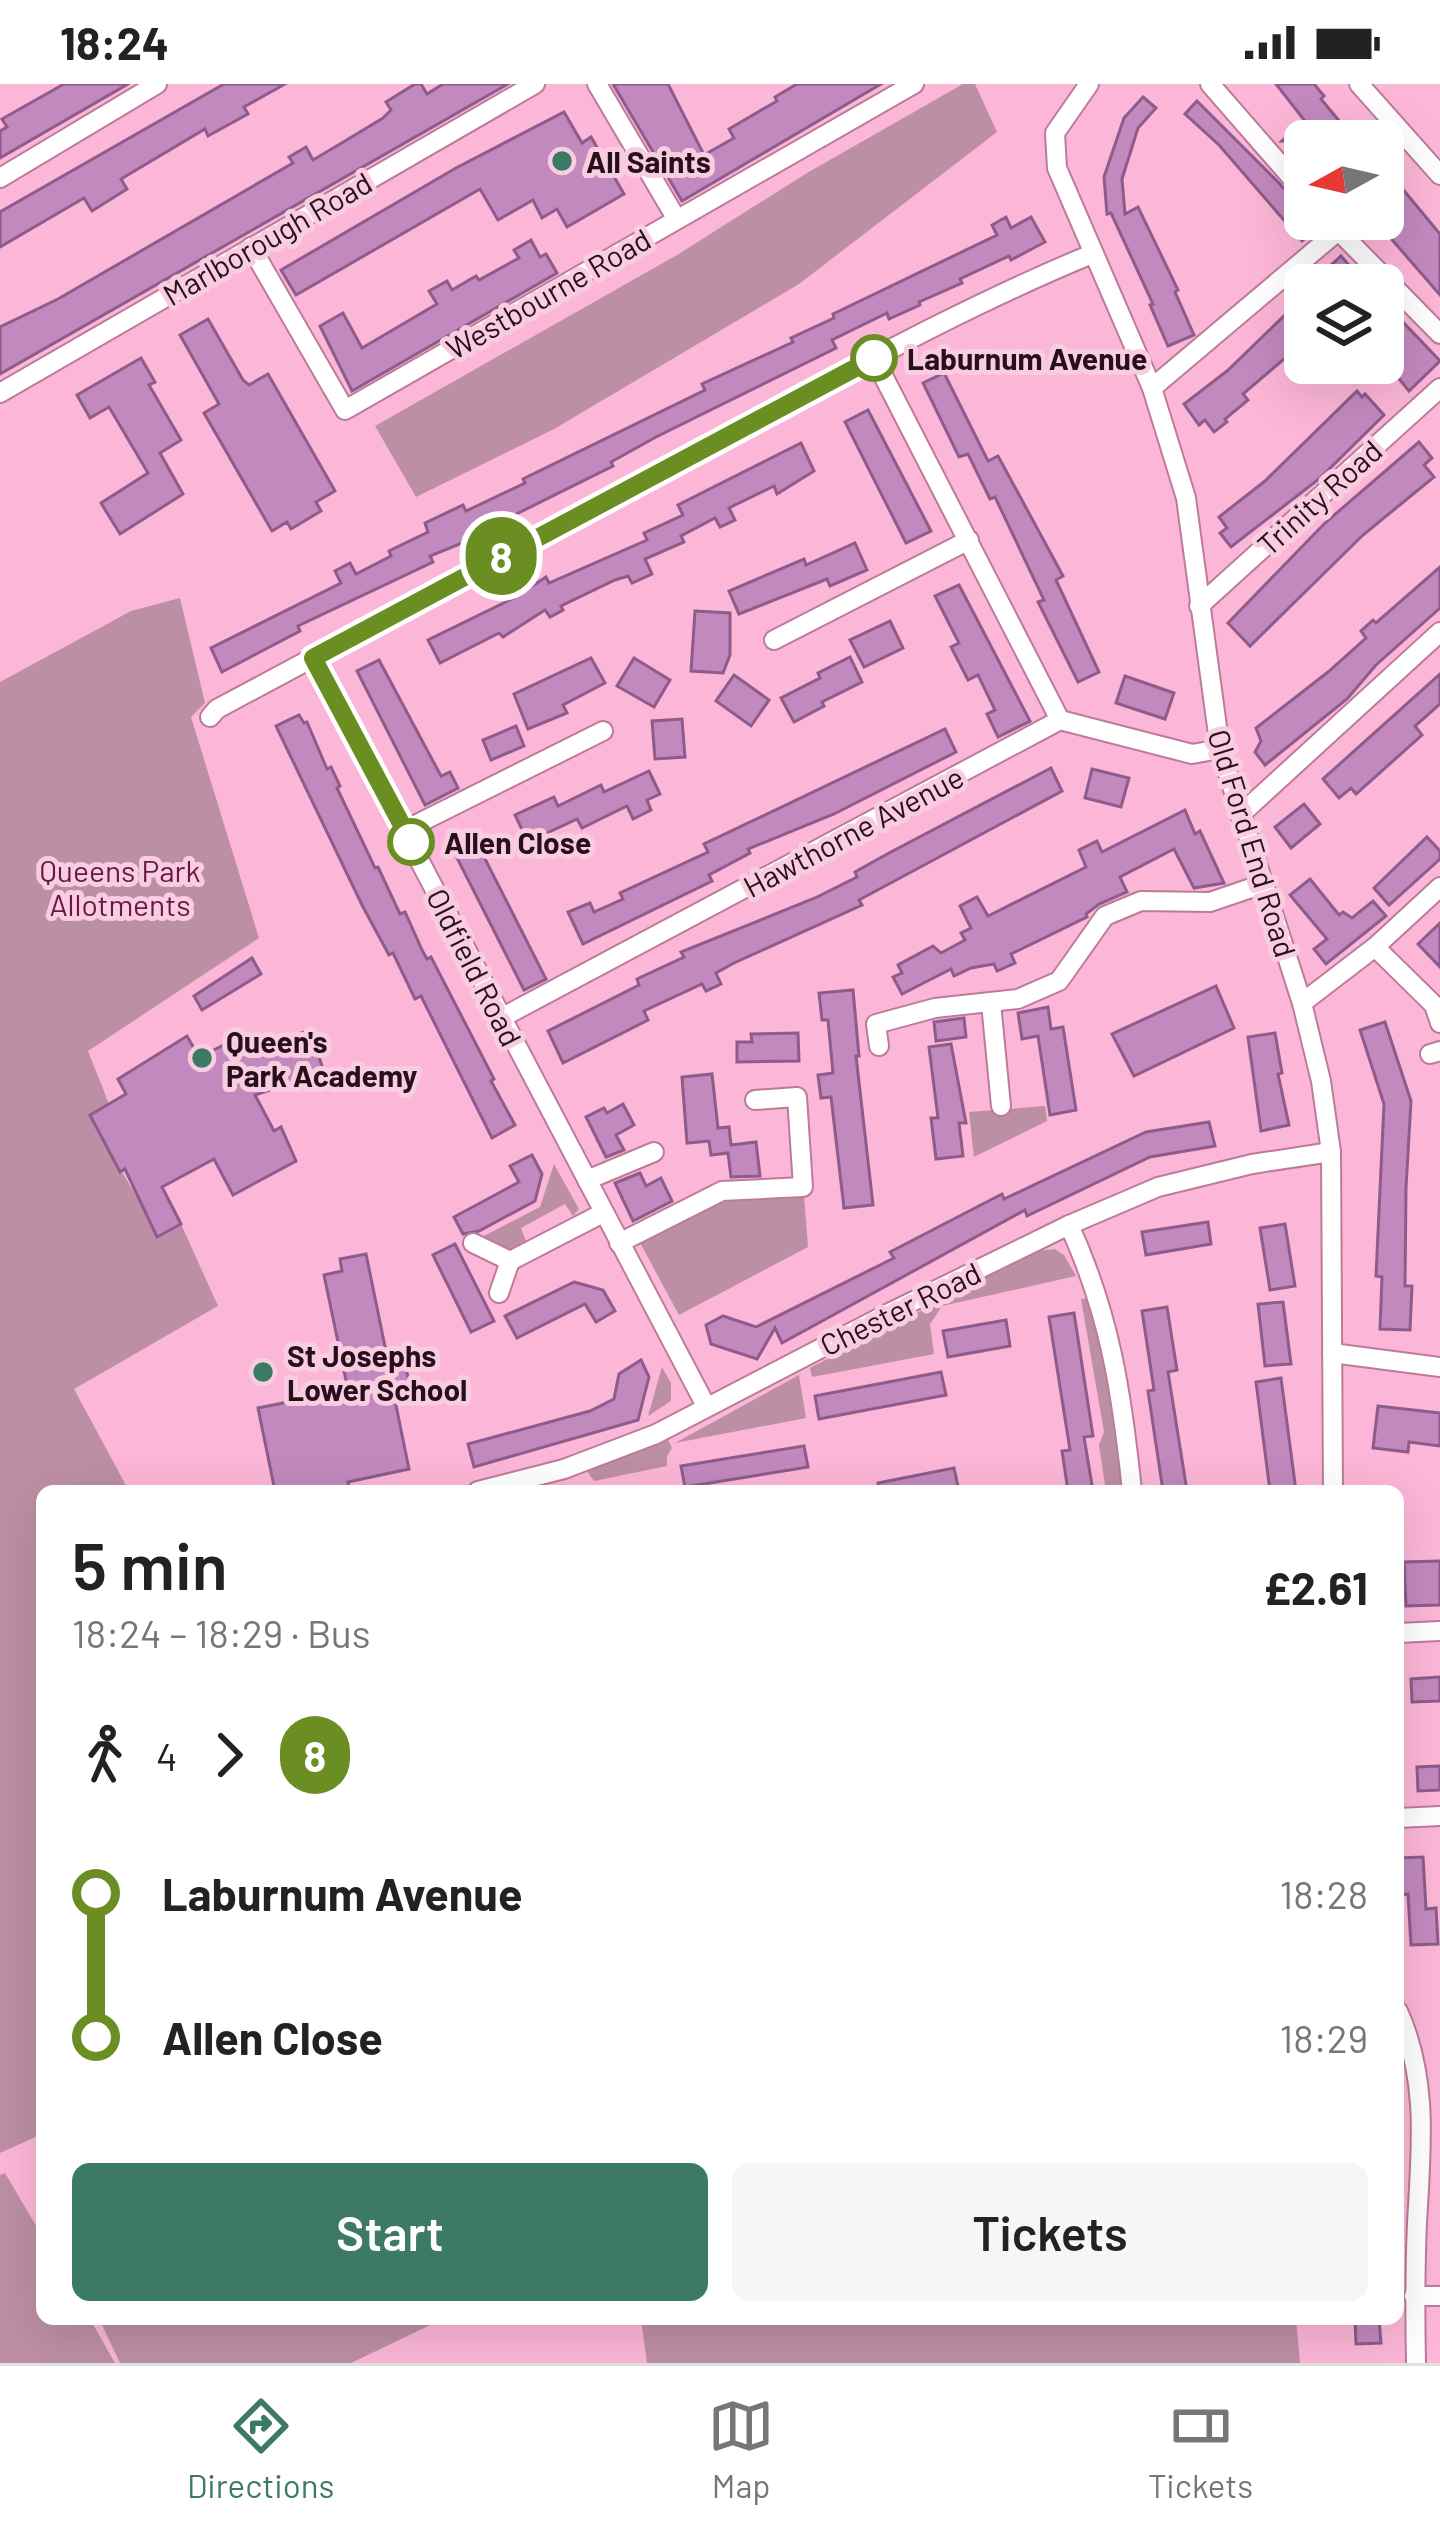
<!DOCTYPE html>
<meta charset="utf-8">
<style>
body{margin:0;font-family:Barlow,sans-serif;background:#f6f6f6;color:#222;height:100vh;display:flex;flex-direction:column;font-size:45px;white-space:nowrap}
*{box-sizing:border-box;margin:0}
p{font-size:39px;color:#767676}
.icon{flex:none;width:66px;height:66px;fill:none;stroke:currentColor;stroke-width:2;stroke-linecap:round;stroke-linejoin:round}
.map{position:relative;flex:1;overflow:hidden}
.panel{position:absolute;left:36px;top:1401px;width:1368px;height:840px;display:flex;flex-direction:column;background:#fff;border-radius:18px;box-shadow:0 12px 48px #0002}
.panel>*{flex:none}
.badge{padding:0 24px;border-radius:39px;font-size:42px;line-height:78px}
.needle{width:78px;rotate:262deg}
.controls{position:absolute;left:1284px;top:36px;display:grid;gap:24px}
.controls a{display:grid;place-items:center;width:120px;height:120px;border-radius:18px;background:#fff;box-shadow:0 12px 48px #0002;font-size:60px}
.map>.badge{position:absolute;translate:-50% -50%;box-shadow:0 0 0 6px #fff}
.legs{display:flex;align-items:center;gap:18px;height:132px;padding:0 36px;font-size:39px}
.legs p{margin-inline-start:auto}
.summary{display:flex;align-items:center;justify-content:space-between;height:204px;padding:0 36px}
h1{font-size:66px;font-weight:600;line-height:90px}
.cta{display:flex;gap:24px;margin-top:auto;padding:24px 36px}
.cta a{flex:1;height:138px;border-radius:18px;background:#3d7a65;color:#fff;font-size:48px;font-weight:600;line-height:138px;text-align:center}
.cta a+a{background:#f6f6f6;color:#222}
ul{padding:0 36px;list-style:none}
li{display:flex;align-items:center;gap:42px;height:144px;font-size:45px}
li i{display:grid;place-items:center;width:18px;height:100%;margin:0 15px;background:currentColor}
li i::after{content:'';width:30px;height:30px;margin:-15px;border:9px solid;border-radius:50%;background:#fff}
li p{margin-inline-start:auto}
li:first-child i{background:linear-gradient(#0000 50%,currentColor 0)}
li:last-child i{background:linear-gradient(currentColor 50%,#0000 0)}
.status{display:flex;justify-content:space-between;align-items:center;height:84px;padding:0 60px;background:#fff;direction:ltr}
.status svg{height:33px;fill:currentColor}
.tabs{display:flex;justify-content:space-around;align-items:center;height:168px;border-top:3px solid #e0e0e0;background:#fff;font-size:33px;color:#767676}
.tabs a{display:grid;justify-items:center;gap:6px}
.tabs .active{color:#3d7a65}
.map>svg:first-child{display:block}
.green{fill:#bd8fa5}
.building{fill:#c289be;stroke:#8d5c8a;stroke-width:3}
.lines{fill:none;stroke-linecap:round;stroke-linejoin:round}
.street-casing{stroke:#bd7b9b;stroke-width:22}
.street{stroke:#fff;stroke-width:18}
.line-1-casing{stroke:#fff;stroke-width:27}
.line-1{stroke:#6b8e23;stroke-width:18}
.poi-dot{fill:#3d7a65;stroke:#f8cde0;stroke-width:4.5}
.stop-1-dot{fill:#fff;stroke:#6b8e23;stroke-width:6}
.labels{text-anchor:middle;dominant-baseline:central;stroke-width:10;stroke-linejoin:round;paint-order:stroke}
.poi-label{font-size:30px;font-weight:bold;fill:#270f1c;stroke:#f8cde0;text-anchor:start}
.street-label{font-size:30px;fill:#270f1c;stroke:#f8cde0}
.stop-label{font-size:30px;font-weight:bold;fill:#270f1c;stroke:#f8cde0;text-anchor:start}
.park-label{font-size:30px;fill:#6a1548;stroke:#f8cde0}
</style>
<div class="status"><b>18:24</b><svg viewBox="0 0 49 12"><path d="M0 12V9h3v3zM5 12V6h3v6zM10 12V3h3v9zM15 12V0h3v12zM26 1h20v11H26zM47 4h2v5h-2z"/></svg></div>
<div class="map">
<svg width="1440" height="2279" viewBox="0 0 1440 2279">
<rect width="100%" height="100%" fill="#fcb6d7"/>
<g class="green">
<polygon points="963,0 975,0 997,48 799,200 554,345 416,413 375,342 677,171 807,89"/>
<path d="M180,514L205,619L191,633L259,854L88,967L109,1020L90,1031C112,1073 137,1110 157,1152L181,1140L218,1222L74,1305L129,1407H42V2050L0,2069V598L131,527Z"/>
<polygon points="1045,1022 1047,1037 974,1073 969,1028"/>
<polygon points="554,1080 579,1125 573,1132 565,1120 521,1144 526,1157 510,1165 482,1153 540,1123"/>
<polygon points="804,1112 808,1163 679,1231 638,1155 722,1115"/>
<polygon points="1055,1165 1064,1171 1076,1192 942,1222 930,1240 934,1270 812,1293 810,1284 1037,1167"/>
<polygon points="1088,1214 1117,1310 1124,1407 1106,1407 1099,1361 1104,1348 1081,1215"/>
<polygon points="662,1283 671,1299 671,1317 648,1332"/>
<polygon points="799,1291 806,1334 675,1359"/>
<polygon points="668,1356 672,1364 667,1372 667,1382 594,1397 587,1387"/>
<polygon points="5,2089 42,2152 42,2235 90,2235 115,2279 0,2279 0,2091"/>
<polygon points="99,2235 443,2235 351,2279 120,2279"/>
<polygon points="641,2235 1296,2235 1300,2279 647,2279"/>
</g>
<g class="building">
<polygon points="64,0 128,0 0,74 0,47 7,43 2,35"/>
<polygon points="224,0 285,0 244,23 248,30 208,52 205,45 121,95 127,105 92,127 84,114 0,163 0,128"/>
<polygon points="415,0 421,0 427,10 443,0 508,0 0,290 0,243 58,215 293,79 289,73 306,63 313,76 345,57 383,34 391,26 386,18"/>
<polygon points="613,0 668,0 704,71 734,54 729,45 777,17 775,13 797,0 881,0 682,117"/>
<polygon points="1276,0 1314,0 1324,12 1321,15 1356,57 1282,57 1305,37"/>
<polygon points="1143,13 1156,24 1138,44 1122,95 1125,130 1138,123 1178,206 1175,208 1194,251 1168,262 1150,221 1153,220 1111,129 1107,130 1104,93 1124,34"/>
<polygon points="1197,17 1279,99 1305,129 1305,135 1314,139 1317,144 1302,157 1219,61 1185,30"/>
<polygon points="564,28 582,59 591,53 624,110 567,143 557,125 542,134 533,116 498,136 480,105 296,211 281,186 456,84"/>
<polygon points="1396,97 1440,150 1440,211 1374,135 1383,135 1383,109"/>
<polygon points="1006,133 1011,144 1031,133 1045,158 1011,176 1009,172 960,195 962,199 919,218 920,221 889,235 887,229 832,256 836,264 656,353 611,378 613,382 476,450 477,453 430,472 433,478 298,542 300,547 222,588 211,564 341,499 335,487 350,479 356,490 391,472 389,467 428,448 425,439 463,421 466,427 525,399 523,395 705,306 702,300 793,258 791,254 834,234 833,230 997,151 992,141"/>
<polygon points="531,156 540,173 546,170 557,189 352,307 320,242 343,229 362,264 437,220 429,207 447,197 452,206 476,192 479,196 519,174 514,166"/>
<polygon points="1341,172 1366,201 1318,201 1331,190 1327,185"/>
<polygon points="1383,217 1440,277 1409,307 1383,275 1383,263 1393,254 1383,244"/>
<polygon points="1286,230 1298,245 1288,254 1297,264 1243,310 1248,316 1225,335 1227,338 1214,348 1205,336 1199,341 1184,320 1227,287"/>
<polygon points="208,235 243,296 249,301 268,290 335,407 316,418 321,427 291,445 287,438 272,447 204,329 219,320 180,251"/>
<polygon points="141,274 155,298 149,301 181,356 160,369 183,410 120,450 101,419 148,389 109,323 90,334 77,311"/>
<polygon points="944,289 988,377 998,372 1063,492 1056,496 1099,588 1078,598 1038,518 1044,516 995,413 990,415 968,370 959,373 923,299"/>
<polygon points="1357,307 1362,313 1365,310 1384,331 1320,394 1231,463 1220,449 1227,444 1219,433 1265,397"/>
<polygon points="868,326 931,447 906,459 845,338"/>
<polygon points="1419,358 1432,374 1424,381 1434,393 1363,451 1250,562 1228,539 1325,439"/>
<polygon points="801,359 814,387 777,410 774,402 729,424 735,436 720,443 715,434 681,452 684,458 645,475 652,490 632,499 628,492 615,496 561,522 563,526 550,533 545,526 503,553 499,549 440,579 428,556 514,514 546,493 549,499 647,456 644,449 683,431 678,421"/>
<polygon points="855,459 867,486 830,502 827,495 739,530 729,507 804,475 806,481"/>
<polygon points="1440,483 1440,524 1376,581 1347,615 1265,681 1255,668 1261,657 1256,644 1328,588 1366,554 1361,547 1373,536 1376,539"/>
<polygon points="959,501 1030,637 998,653 987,630 995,626 978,591 968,596 951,563 959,559 935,512"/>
<polygon points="695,527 730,529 730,571 723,589 691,587"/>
<polygon points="890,537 903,564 864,583 850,556"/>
<polygon points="850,573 862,598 822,618 824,622 794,638 781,614 820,594 818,589"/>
<polygon points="591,574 605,599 563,621 567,629 528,645 514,610"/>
<polygon points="634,574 670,596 654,623 617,602"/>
<polygon points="379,576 441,692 450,688 458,704 425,721 357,587"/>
<polygon points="1440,590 1440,620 1415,642 1422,651 1356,710 1351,704 1339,714 1323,695"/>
<polygon points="734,591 769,616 751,642 716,617"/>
<polygon points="1125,592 1174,609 1165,635 1116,619"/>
<polygon points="299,631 304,639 307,638 327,685 331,683 340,702 337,704 375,784 378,783 400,830 405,828 423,868 427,875 431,873 494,995 491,997 515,1041 492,1054 421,912 415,915 393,869 389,871 363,823 276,642"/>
<polygon points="682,635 685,673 655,675 652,637"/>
<polygon points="516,642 524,662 491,676 483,656"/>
<polygon points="945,645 956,668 834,730 748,765 750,769 709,791 712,797 583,860 568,828 590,819 594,828 623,815 620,809 708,768 704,760"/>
<polygon points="1051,684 1062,707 859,816 862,821 734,879 716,889 721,900 706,907 702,900 644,927 648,936 563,979 548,947 639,901 637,895 684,873 681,868 815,814 857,793 855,788 889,769"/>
<polygon points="1092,685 1129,694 1121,723 1085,714"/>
<polygon points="649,687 660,710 647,716 651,726 633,735 627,722 582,744 577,735 528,758 515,731 554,713 558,722 601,701 604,708"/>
<polygon points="1304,720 1320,740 1291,764 1275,743"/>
<polygon points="1185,726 1195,750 1200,747 1224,799 1194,804 1174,765 1120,793 1127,808 1099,820 1086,830 1087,833 1011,870 1015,879 997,887 994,880 971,884 954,892 951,885 902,910 893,893 902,889 898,881 933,862 941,869 965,856 961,849 971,844 960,822 977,813 988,832 1086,783 1079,766 1097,757 1102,768"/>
<polygon points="1427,753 1440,767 1440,775 1389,821 1374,804"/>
<polygon points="478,761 546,895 524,906 456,772"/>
<polygon points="1310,795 1339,831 1343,828 1352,834 1373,817 1386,832 1326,880 1314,865 1327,855 1290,811"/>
<polygon points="1440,839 1440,883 1418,860"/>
<polygon points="252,874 261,890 202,926 194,912"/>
<polygon points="1216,902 1234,944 1134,992 1112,950"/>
<polygon points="853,906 859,972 856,972 873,1121 844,1124 831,1013 821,1014 818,991 833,989 828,936 822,936 819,909"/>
<polygon points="1048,923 1051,945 1063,943 1076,1026 1050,1031 1038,952 1022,955 1018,929"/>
<polygon points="964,934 966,953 936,957 934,938"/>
<polygon points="1385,938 1411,1017 1406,1104 1405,1202 1412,1202 1410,1246 1380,1245 1382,1193 1376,1192 1384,1020 1360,946"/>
<polygon points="310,946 324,988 255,1011 274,1047 281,1043 296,1077 233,1111 214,1075 162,1103 181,1140 157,1153 125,1085 120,1088 90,1031 126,1010 118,995 187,952 199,973 226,960 233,973"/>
<polygon points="798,949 799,977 737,978 737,958 752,958 751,950"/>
<polygon points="1275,949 1282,989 1278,990 1289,1041 1261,1047 1248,953"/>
<polygon points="951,960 966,1039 959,1039 963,1072 936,1075 931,1034 938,1034 929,963"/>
<polygon points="712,990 718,1044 729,1043 731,1061 756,1058 760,1092 731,1093 728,1069 711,1071 709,1057 687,1059 682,993"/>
<polygon points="623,1020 634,1041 616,1051 624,1066 606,1073 586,1033 604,1024 607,1029"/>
<polygon points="1209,1038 1215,1062 1150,1073 1027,1132 1025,1126 782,1259 775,1244 757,1275 711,1260 706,1241 723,1232 756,1243 894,1174 890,1168 1002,1110 1004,1115 1146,1048"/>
<polygon points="532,1071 542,1090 535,1117 479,1147 463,1150 454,1133 519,1098 510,1082"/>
<polygon points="640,1089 646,1102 661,1094 672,1117 633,1137 615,1099"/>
<polygon points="1208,1138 1211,1160 1146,1171 1142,1148"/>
<polygon points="1285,1140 1295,1202 1270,1206 1260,1144"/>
<polygon points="455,1160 494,1237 471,1248 433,1171"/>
<polygon points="366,1170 389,1282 405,1279 409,1298 392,1302 409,1385 348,1398 350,1407 275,1407 258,1324 348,1306 324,1191 342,1187 340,1175"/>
<polygon points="574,1198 603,1206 615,1227 596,1238 585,1220 517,1254 505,1232"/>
<polygon points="1283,1218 1291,1280 1265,1282 1258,1220"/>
<polygon points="1167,1223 1177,1286 1168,1288 1187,1407 1163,1407 1148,1307 1154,1306 1142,1227"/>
<polygon points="1074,1229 1093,1352 1084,1353 1093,1407 1068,1407 1062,1367 1070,1366 1049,1233"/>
<polygon points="1006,1236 1010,1262 948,1273 943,1247"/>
<polygon points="641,1276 649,1293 638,1336 474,1383 468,1360 590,1327 614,1315 619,1290"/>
<polygon points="941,1288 946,1311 819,1335 815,1312"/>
<polygon points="1281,1294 1296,1407 1270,1407 1256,1298"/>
<polygon points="1378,1322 1440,1329 1440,1362 1409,1358 1408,1368 1373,1364"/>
<polygon points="804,1362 808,1383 685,1403 681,1382"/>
<polygon points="954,1384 959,1407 879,1407 878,1399"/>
<polygon points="1440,1477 1440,1521 1406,1522 1404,1478"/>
<polygon points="1440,1593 1440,1617 1412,1618 1411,1595"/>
<polygon points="1440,1682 1440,1706 1418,1707 1417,1683"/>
<polygon points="1423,1773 1426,1825 1436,1824 1438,1860 1411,1861 1408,1810 1398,1811 1398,1774"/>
<polygon points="1355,2235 1379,2235 1381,2259 1356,2260"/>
</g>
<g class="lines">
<g class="street-casing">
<g id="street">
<polyline points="597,0 676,134"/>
<polyline points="1089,0 1055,49 1057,84 1152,304 1186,414 1220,665 1302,919 1321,997 1331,1068 1333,1407"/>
<polyline points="1210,0 1305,109"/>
<polyline points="1359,0 1440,91"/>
<polyline points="0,94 157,0"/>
<polyline points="1327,135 1440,250"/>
<polyline points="251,163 345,326 914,0"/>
<polyline points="874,274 1060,636"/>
<polyline points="1152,304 1338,147"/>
<polyline points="0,309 535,0"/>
<polyline points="1199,522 1440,304"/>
<polyline points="774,556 969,456"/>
<polyline points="313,574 706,1322"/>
<path d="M210,633L217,625C389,534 560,441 732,349C851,286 968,221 1092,170"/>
<polyline points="1240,731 1440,548"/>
<polyline points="405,746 603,647"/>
<polyline points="1375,863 1434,921 1440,939"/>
<polyline points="991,919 1001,1022"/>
<polyline points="1302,919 1375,863 1440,803"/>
<polyline points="501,934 1060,636 1192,670 1220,665"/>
<polyline points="879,962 876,940 935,924 1018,915 1059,897 1105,832 1141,817 1210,818 1263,800"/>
<polyline points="1430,970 1440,967"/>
<polyline points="587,1096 654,1068"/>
<path d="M1069,1141C1110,1230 1122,1310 1132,1407"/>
<polyline points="473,1159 510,1177"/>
<polyline points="619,1159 722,1107 803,1103 797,1013 755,1016"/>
<polyline points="499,1209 510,1177 603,1129"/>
<polyline points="1332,1269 1440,1283"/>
<polyline points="478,1407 564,1385 656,1350 885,1231 1069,1141 1158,1103 1252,1080 1331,1068"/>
<polyline points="1398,1549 1440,1547"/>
<polyline points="1398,1734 1440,1732"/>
<path d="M1398,1927C1429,1996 1421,2065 1417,2139C1415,2186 1415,2232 1416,2279"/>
<polyline points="1414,2212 1440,2212"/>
</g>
</g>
<use href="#street" class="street"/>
</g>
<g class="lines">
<g class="line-1-casing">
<polyline id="line-1" points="411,758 313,574 874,274"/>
</g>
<use href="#line-1" class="line-1"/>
</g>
<g class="poi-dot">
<circle cx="562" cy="77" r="12"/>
<circle cx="202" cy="974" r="12"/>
<circle cx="263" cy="1288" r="12"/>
</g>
<g class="stop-1-dot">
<circle cx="874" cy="274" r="21"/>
<circle cx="411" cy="758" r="21"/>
</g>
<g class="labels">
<g class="poi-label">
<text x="586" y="77">All Saints</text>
<text x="226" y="957">Queen's<tspan x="226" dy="34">Park Academy</tspan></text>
<text x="287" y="1271">St Josephs<tspan x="287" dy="34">Lower School</tspan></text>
</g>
<g class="street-label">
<text transform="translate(267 154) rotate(-30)">Marlborough Road</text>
<text transform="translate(548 209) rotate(-30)">Westbourne Road</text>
<text transform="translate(1319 413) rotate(-42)">Trinity Road</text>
<text transform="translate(853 747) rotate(-28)">Hawthorne Avenue</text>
<text transform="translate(1253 759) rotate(73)">Old Ford End Road</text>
<text transform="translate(475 883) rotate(63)">Oldfield Road</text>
<text transform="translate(900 1224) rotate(-26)">Chester Road</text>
</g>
<g class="stop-label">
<text x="907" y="274">Laburnum Avenue</text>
<text x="444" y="758">Allen Close</text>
</g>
<g class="park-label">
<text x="120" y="786">Queens Park<tspan x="120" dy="34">Allotments</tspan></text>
</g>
</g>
</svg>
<div class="controls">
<a><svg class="needle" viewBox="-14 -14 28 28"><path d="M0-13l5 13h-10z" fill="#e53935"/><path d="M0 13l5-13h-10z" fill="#767676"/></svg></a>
<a><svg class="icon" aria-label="layers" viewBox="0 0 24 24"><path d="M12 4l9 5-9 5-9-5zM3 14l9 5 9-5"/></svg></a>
</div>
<b class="badge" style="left:501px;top:472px;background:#6b8e23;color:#fff">8</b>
<section class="panel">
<div class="summary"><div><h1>5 min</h1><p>18:24 – 18:29 · Bus</p></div><b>£2.61</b></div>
<div class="legs"><svg class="icon" aria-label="walk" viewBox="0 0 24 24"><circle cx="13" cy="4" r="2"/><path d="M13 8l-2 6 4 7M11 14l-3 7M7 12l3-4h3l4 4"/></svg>4<svg class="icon" aria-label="forward" viewBox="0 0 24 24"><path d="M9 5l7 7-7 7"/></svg><b class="badge" style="background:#6b8e23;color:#fff">8</b></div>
<ul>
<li><i style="color:#6b8e23"></i><b>Laburnum Avenue</b><p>18:28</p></li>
<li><i style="color:#6b8e23"></i><b>Allen Close</b><p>18:29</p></li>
</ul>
<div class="cta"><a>Start</a><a>Tickets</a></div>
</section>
</div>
<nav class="tabs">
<a class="active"><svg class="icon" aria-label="directions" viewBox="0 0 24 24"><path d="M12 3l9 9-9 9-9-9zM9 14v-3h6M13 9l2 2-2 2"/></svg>Directions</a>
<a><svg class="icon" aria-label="map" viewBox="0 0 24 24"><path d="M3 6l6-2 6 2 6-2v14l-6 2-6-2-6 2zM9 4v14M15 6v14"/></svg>Map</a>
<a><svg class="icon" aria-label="tickets" viewBox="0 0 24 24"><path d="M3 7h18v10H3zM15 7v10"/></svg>Tickets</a>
</nav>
